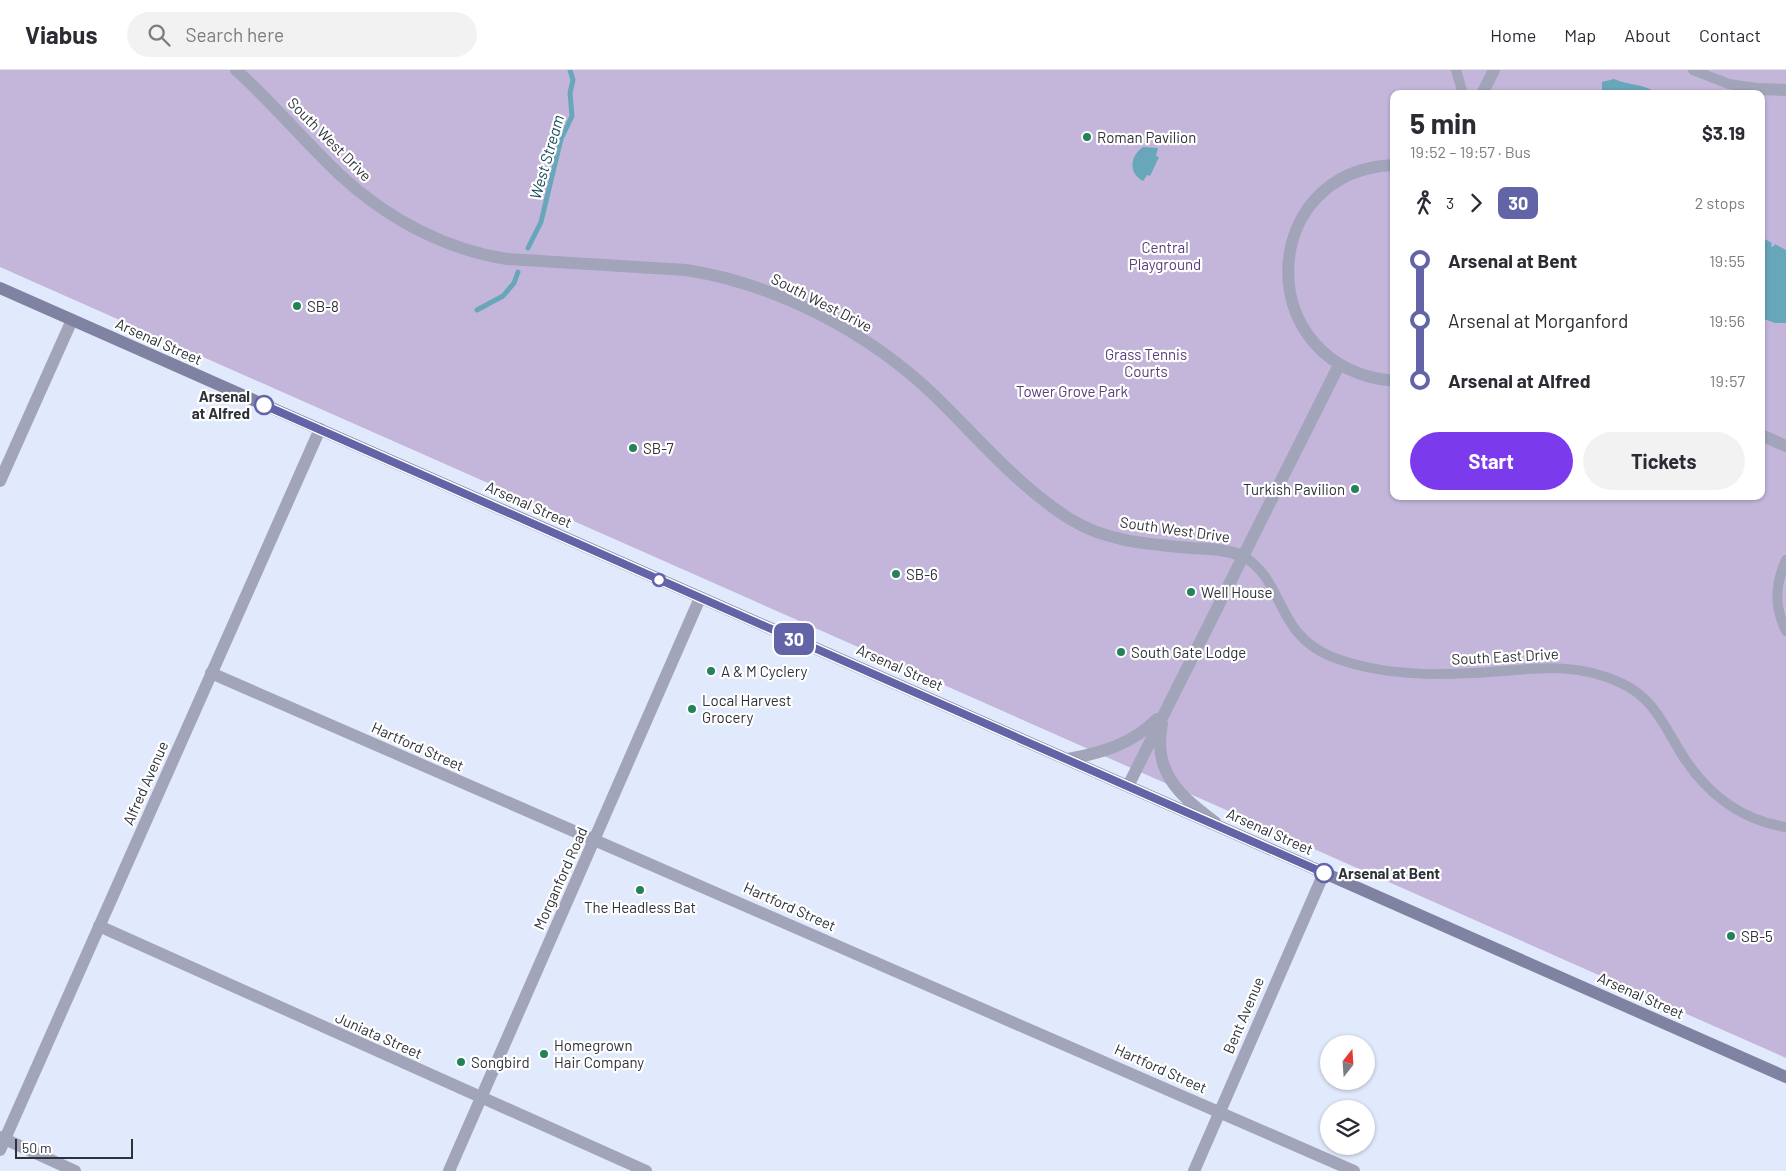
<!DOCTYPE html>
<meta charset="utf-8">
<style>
body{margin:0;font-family:Barlow,sans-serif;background:#f2f2f3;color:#2b2b33;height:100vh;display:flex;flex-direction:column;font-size:19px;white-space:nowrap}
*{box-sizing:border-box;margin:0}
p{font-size:16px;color:#7c7c81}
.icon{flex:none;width:28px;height:28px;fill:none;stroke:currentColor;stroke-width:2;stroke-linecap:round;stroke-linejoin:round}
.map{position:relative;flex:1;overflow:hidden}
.side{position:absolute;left:1390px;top:20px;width:375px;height:410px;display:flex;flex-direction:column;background:#fff;border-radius:10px;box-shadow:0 1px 4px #0004}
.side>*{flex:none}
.badge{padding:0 10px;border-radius:8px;font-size:18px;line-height:32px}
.needle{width:32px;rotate:17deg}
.controls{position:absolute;left:1320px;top:965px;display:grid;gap:10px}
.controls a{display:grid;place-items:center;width:55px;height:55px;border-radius:50%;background:#fff;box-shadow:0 1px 4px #0004;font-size:25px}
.scale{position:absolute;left:15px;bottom:12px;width:118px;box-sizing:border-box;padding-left:5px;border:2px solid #2e3239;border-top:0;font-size:14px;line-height:18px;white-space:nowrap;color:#2e3239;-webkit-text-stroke:4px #fff;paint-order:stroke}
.map>.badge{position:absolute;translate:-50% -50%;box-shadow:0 0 0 2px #fff}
.legs{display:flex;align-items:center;gap:8px;height:55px;padding:0 20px;font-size:16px}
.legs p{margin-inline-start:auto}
.head{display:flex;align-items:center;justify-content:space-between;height:85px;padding:0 20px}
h1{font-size:28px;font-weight:700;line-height:38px}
.cta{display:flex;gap:10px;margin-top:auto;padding:10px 20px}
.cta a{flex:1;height:58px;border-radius:30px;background:#7c3aed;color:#fff;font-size:20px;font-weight:700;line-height:58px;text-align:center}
.cta a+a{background:#f2f2f3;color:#2b2b33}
ul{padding:0 20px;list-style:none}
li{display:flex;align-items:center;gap:18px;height:60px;font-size:19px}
li i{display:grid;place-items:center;width:8px;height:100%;margin:0 6px;background:currentColor}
li i::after{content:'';width:12px;height:12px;margin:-6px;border:4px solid;border-radius:50%;background:#fff}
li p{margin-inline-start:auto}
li:first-child i{background:linear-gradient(#0000 50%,currentColor 0)}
li:last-child i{background:linear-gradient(currentColor 50%,#0000 0)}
header{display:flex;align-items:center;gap:30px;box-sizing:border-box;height:70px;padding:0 25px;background:#fff;border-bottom:1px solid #e1e1e2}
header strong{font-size:24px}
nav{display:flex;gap:28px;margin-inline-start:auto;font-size:18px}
.search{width:350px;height:45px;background:#f2f2f3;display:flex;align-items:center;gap:12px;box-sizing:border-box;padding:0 18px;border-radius:28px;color:#7c7c81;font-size:19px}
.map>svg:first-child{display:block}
.green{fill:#c4b6db;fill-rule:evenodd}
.water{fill:#68a6ba}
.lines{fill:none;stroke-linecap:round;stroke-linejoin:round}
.stream{stroke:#68a6ba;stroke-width:5}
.pedestrian{stroke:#a2a4ba;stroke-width:10}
.minor{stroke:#a2a4ba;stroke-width:12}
.tertiary{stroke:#a2a4ba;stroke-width:12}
.secondary{stroke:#8082a1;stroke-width:12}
.line-1-casing{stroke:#fff;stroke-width:11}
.line-1{stroke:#6364a8;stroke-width:8}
.poi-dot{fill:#248258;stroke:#fff;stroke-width:2}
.stop-1-dot{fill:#fff;stroke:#6364a8;stroke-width:2.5}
.labels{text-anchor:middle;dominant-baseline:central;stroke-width:4.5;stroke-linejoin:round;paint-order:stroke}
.poi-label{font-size:15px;fill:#2e3239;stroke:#fff;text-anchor:start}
.street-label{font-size:15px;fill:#2e3239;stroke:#fff}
.park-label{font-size:15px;fill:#583d79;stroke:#fff}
.stop-label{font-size:15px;font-weight:bold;fill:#2e3239;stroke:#fff;text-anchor:end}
.water-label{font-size:16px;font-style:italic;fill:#154a59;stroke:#fff}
</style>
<header>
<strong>Viabus</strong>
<div class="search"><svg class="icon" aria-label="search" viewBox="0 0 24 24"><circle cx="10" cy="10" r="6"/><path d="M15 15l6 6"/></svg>Search here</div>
<nav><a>Home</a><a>Map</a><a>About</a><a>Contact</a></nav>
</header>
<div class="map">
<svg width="1786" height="1101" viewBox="0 0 1786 1101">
<rect width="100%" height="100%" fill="#e0eafc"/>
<path class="green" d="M0,0H1786V988L0,197ZM1394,24H1761V426H1394Z"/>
<g class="water">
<path d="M1614,9C1630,16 1644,13 1658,24H1602V12Z"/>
<path d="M1143,77L1158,78L1156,86L1159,87L1150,106L1147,105L1143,111C1128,103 1130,86 1143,77Z"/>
<polygon points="1761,167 1772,173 1771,176 1773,177 1775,174 1786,180 1786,253 1775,253 1761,248"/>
</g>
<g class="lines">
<g class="stream">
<polyline points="528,178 541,152 561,69 572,46 570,23 573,10 570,0"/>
<polyline points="477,240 503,226 514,213 518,202"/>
</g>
<g class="pedestrian">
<polyline points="1456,0 1463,24"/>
<polyline points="1693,0 1729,14 1763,19"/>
<path d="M1243,486C1285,511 1275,563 1330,586C1374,604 1425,606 1472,603C1524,601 1571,589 1621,613C1654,628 1664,656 1681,683C1705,722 1740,750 1786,757"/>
<path d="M1786,490C1775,515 1774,536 1786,561"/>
</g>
<g class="minor">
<path d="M236,0C273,33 304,71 340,105C387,148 444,179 507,189L686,200C777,214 870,263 936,327C979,369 1019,417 1070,449C1107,472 1149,474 1191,478C1209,479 1225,479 1243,486"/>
<polyline points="1763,19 1786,20"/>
<polyline points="1761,365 1786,376"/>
<polyline points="0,411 72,250"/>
<polyline points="211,603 1354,1101"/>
<polyline points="99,856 646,1101"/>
<polyline points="0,1067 75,1101"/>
<polyline points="0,1080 320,359"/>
<polyline points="1194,1101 1324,803"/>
</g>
<g class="tertiary">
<polyline points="1482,24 1494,0"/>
<path d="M1394,95C1256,100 1250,298 1394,311"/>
<path d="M1162,654C1152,702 1180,726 1215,752"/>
<path d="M1068,689C1102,683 1132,674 1157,649"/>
<polyline points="1128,716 1339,295"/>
<polyline points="449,1101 700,528"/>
</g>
<polyline class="secondary" points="0,218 1786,1007"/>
</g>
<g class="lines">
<g class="line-1-casing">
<polyline id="line-1" points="264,335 1324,803"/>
</g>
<use href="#line-1" class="line-1"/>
</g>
<g class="poi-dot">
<circle cx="1087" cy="67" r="5"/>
<circle cx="297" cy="236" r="5"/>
<circle cx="633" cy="378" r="5"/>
<circle cx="1355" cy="419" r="5"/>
<circle cx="896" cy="504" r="5"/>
<circle cx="1191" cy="522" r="5"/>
<circle cx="1121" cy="582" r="5"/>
<circle cx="711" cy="601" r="5"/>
<circle cx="692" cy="639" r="5"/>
<circle cx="640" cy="820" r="5"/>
<circle cx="1731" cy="866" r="5"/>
<circle cx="544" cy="984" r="5"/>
<circle cx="461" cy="992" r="5"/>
</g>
<g class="stop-1-dot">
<circle cx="264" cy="335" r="9"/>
<circle cx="659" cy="510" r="6"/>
<circle cx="1324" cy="803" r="9"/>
</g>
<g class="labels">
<g class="poi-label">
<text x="1097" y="67">Roman Pavilion</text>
<text x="307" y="236">SB-8</text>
<text x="643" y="378">SB-7</text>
<text x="1345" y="419" text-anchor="end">Turkish Pavilion</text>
<text x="906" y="504">SB-6</text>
<text x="1201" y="522">Well House</text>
<text x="1131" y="582">South Gate Lodge</text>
<text x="721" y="601">A &amp; M Cyclery</text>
<text x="702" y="630">Local Harvest<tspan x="702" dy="17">Grocery</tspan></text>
<text x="640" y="837" text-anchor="middle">The Headless Bat</text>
<text x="1741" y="866">SB-5</text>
<text x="554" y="975">Homegrown<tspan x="554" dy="17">Hair Company</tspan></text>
<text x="471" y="992">Songbird</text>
</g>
<g class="street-label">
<text transform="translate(330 69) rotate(45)">South West Drive</text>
<text transform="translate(822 232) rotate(27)">South West Drive</text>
<text transform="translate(159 271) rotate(24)">Arsenal Street</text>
<text transform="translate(529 434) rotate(24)">Arsenal Street</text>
<text transform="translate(1175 459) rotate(8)">South West Drive</text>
<text transform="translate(1505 586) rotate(-3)">South East Drive</text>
<text transform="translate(900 597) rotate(24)">Arsenal Street</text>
<text transform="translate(418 676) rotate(24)">Hartford Street</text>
<text transform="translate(145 713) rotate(-66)">Alfred Avenue</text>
<text transform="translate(1270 761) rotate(24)">Arsenal Street</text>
<text transform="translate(560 808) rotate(-66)">Morganford Road</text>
<text transform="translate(790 836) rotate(24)">Hartford Street</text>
<text transform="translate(1641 925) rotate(24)">Arsenal Street</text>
<text transform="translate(1243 945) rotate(-67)">Bent Avenue</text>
<text transform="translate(379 965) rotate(24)">Juniata Street</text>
<text transform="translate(1161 998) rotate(24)">Hartford Street</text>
</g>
<g class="park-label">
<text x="1165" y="177">Central<tspan x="1165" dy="17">Playground</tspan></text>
<text x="1146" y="284">Grass Tennis<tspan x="1146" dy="17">Courts</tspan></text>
<text x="1072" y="321">Tower Grove Park</text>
</g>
<g class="stop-label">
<text x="250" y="326">Arsenal<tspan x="250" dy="17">at Alfred</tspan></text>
<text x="1338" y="803" text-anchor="start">Arsenal at Bent</text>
</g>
<g class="water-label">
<text transform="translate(546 87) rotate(-74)">West Stream</text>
</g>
</g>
</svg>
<div class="controls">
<a><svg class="needle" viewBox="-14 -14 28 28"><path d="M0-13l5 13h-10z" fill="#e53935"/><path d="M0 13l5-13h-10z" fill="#7c7c81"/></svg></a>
<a><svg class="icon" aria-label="layers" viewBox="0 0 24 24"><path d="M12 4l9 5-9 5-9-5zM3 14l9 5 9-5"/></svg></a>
</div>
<div class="scale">50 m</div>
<b class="badge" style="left:794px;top:569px;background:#6364a8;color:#fff">30</b>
<section class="side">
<div class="head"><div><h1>5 min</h1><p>19:52 – 19:57 · Bus</p></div><b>$3.19</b></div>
<div class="legs"><svg class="icon" aria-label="walk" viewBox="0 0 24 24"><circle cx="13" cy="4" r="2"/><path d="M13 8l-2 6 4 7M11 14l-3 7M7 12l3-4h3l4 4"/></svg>3<svg class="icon" aria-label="forward" viewBox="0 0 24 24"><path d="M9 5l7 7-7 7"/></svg><b class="badge" style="background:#6364a8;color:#fff">30</b><p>2 stops</p></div>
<ul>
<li><i style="color:#6364a8"></i><b>Arsenal at Bent</b><p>19:55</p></li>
<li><i style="color:#6364a8"></i><span>Arsenal at Morganford</span><p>19:56</p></li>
<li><i style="color:#6364a8"></i><b>Arsenal at Alfred</b><p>19:57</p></li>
</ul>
<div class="cta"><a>Start</a><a>Tickets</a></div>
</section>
</div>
